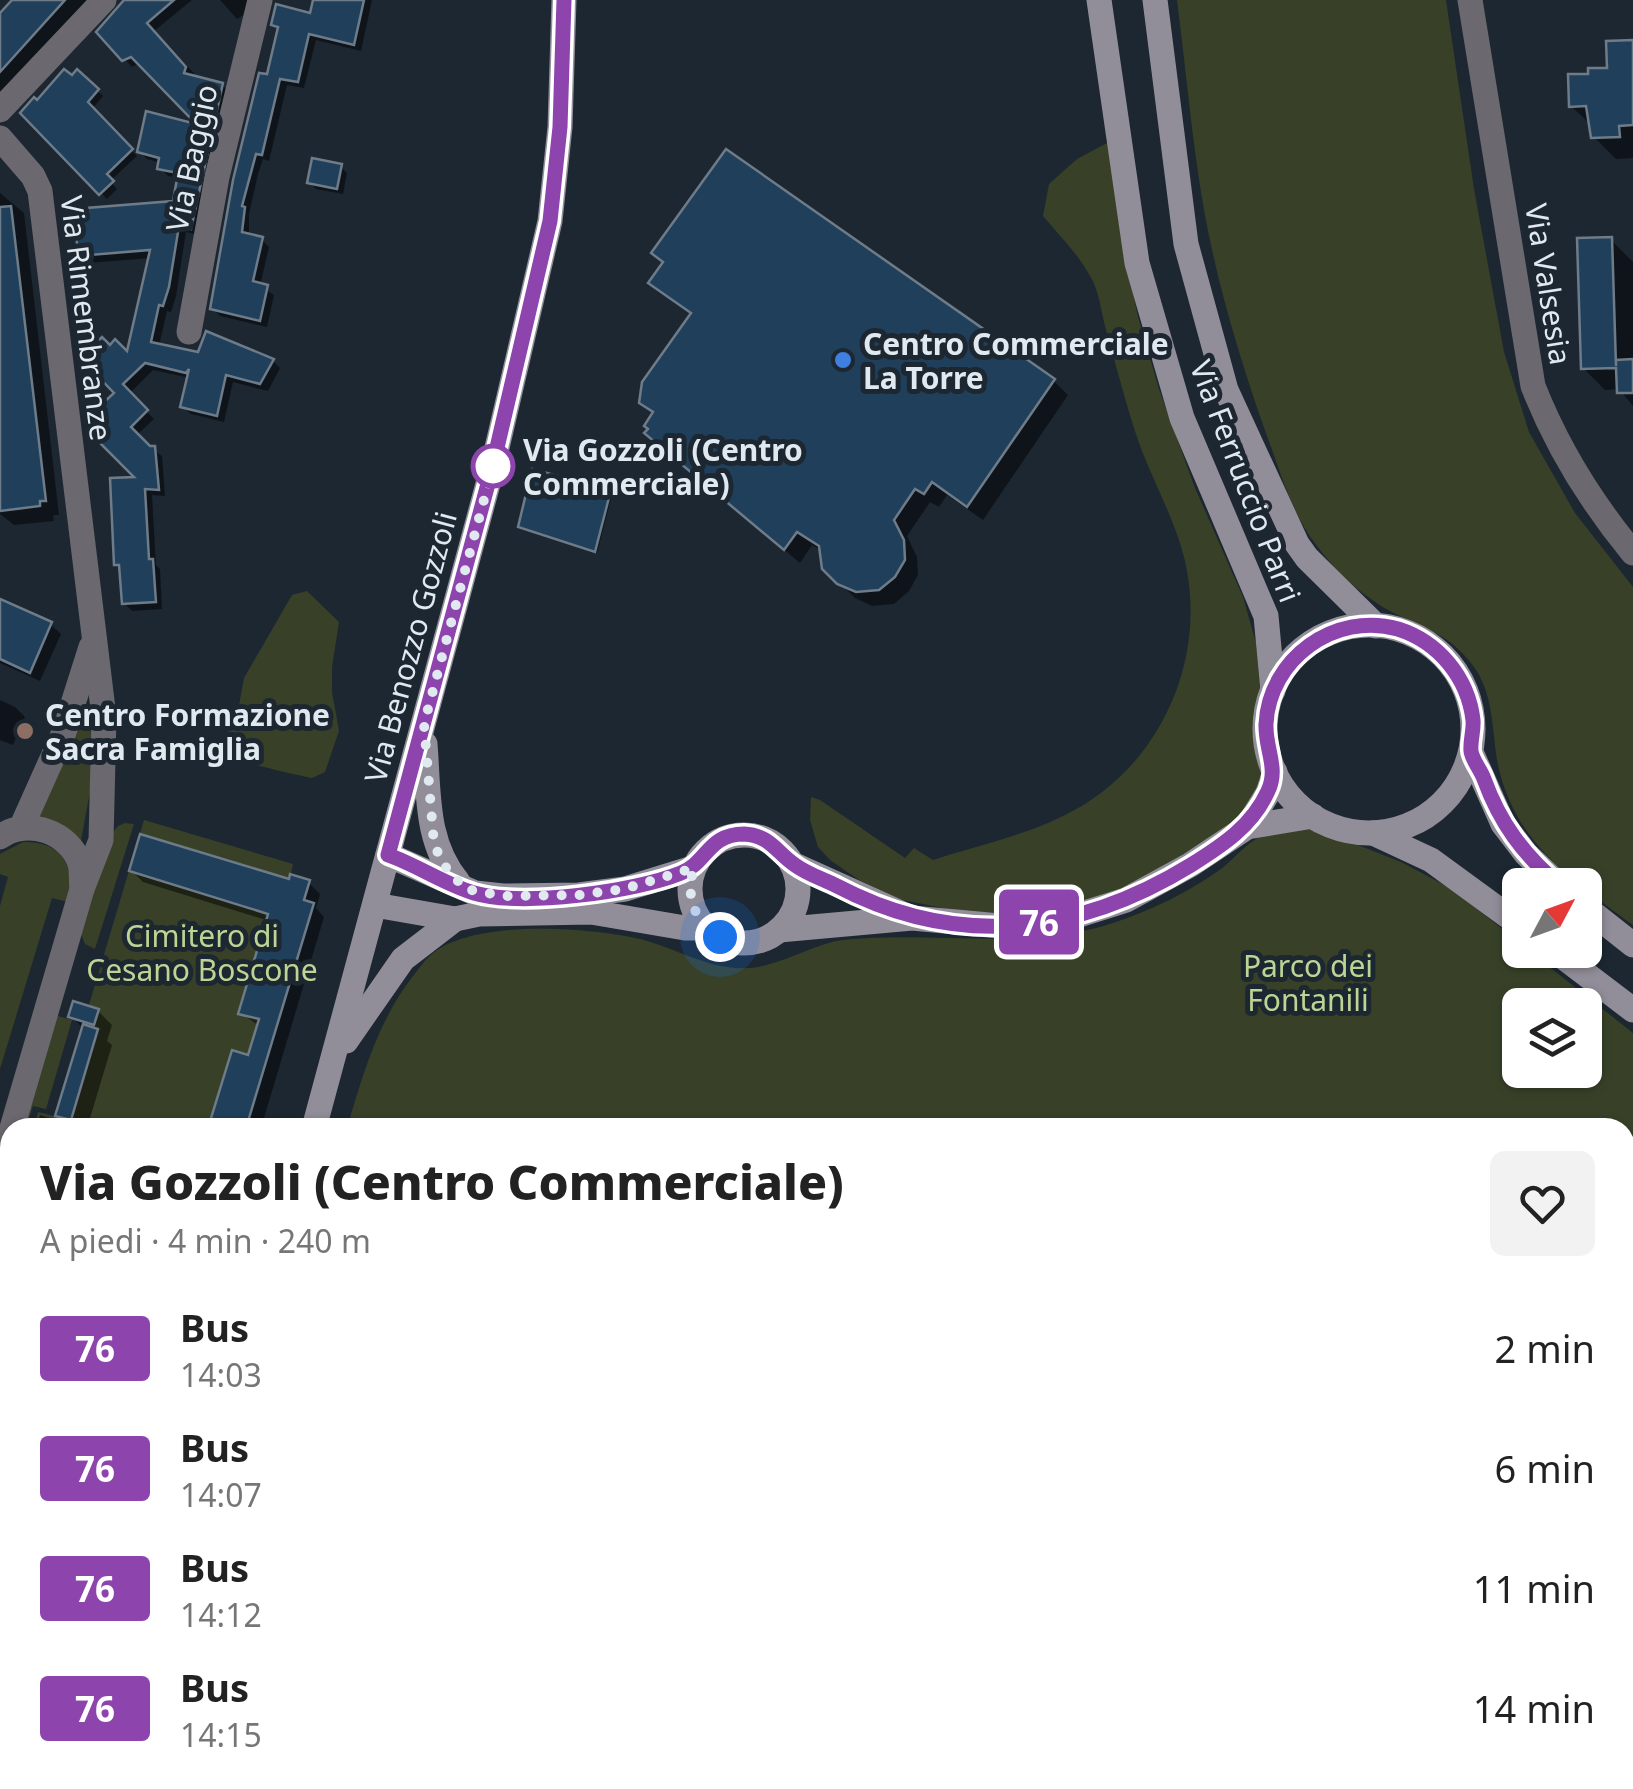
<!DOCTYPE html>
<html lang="it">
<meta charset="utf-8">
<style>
body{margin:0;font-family:"Noto Sans",sans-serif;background:#f2f2f2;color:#222;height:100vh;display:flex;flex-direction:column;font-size:38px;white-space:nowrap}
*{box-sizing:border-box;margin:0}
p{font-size:32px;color:#767676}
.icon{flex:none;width:55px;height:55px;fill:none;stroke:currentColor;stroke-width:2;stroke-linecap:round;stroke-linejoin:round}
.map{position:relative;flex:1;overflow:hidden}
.side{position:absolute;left:0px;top:1118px;width:1635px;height:672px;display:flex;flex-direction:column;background:#fff;border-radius:30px 30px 0 0;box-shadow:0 2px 8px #0004}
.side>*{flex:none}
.badge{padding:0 20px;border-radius:8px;font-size:35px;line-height:65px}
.needle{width:65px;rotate:49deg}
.fabs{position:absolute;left:1502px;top:868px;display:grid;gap:20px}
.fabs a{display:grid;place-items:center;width:100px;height:100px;border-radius:15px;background:#fff;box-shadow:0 2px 8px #0004;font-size:50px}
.you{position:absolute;width:50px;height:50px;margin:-25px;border:8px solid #fff;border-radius:50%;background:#1a73e8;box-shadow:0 0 0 15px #1a73e833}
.map>.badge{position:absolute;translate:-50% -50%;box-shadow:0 0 0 5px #fff}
.round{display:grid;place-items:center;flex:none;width:105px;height:105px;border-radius:15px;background:#f2f2f2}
.summary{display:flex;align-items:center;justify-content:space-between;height:170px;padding:0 40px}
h1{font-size:48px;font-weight:800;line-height:75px}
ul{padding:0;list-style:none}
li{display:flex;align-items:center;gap:30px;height:120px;padding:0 40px}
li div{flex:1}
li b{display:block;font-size:38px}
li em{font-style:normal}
li .badge{min-width:110px;font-weight:700;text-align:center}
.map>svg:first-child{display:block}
.green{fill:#384128;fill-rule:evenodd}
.shadow{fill:#0007}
.building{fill:#203f5a;stroke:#6e7b88;stroke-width:2.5}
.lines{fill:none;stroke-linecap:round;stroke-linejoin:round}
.street{stroke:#6b686f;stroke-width:25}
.secondary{stroke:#928e99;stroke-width:25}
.line-casing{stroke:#fff;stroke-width:22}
.line{stroke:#8e44ad;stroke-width:15}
.walk{stroke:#e1e9f0;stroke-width:10;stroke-dasharray:0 18}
.shop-dot{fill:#3f7fe0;stroke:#1c2731;stroke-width:4}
.stop-dot{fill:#fff;stroke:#8e44ad;stroke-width:5}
.education-dot{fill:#8d6e63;stroke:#1c2731;stroke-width:4}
.labels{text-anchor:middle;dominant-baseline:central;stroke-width:10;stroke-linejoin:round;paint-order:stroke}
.street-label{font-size:30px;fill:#e1e9f0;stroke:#1c2731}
.poi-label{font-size:30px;font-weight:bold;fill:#e1e9f0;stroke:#1c2731;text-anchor:start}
.stop-label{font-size:30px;font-weight:bold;fill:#e1e9f0;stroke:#1c2731;text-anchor:start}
.park-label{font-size:30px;fill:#bdd594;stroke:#1c2731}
</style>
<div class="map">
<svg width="1633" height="1789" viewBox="0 0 1633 1789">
<rect width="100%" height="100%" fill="#1c2731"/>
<g class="green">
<path d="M1177,0H1446L1474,189L1504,352L1529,432L1575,513L1633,587V925C1574,882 1515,844 1498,765C1492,734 1494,697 1476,670C1446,625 1408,627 1371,599C1350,585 1332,566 1317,546C1292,515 1281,473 1267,436C1241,363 1218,287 1204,210C1192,141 1186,70 1177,0Z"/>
<path d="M1109,142L1120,230L1138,317L1159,389L1195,488L1243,597L1256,643L1267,767L1247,814L1159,876L1097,900L1024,914L957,911L898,899L859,880L830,860L818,847L810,820L811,797L820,800L905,858L914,848L933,860C975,846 1023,836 1063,816C1154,773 1205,670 1187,571C1180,529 1154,484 1139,443C1126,405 1116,365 1105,326C1101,311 1099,290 1090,276C1078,254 1059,235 1043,216L1049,184L1077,159Z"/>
<path d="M307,591L339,622L332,667V692L339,731L325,772L312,778C301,776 243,763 237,758C236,758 227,746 226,745L227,734L237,716L244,678L292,595Z"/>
<polygon points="82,712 96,717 91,786 80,846 35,820"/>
<polygon points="144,820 293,864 291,874 304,899 314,903 246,1127 34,1128 38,1112 54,1116 83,1022 68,1017 73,1001 89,1005"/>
<polygon points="125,823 134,824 95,949 85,944 81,934 110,836 118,826"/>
<path d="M1315,828L1401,862L1452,889L1520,943V950H1528L1633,1033V1345L1625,1344V1128H347C363,1074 378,1021 413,976C419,969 425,959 433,953C476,919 588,927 640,939C676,948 711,971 749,968C780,966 816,943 843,940C934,930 1025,952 1113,923C1152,910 1187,893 1221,869C1234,859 1247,842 1262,836C1278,831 1298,831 1315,828ZM1520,1005H1585V1070H1520Z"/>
<path d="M23,842C66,842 72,866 72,903L52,898L0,1069V906L8,877L0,874V854Z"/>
<polygon points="54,1015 72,1020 46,1109 33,1106 26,1127 20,1128"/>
<polygon points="10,1258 10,1446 0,1443 0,1292"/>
<polygon points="1625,1641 1633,1644 1633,1789 815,1789 817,1780 1625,1780"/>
</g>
<g class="shadow">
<polygon points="15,0 90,0 0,99 0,17"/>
<polygon points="128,0 192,0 153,32 167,61 186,65 194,73 192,78 222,85 230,93 199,235 186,232 176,296 171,312 167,311 159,346 199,355 273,361 280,368 268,391 233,382 224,422 191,414 183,407 190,378 153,370 129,394 154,419 136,436 162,456 165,496 152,495 156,565 160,569 162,609 132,611 124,603 122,570 116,564 139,479 117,393 110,348 128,356 151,258 88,263 80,255 175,203 180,178 168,176 160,168 161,163 147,159 139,151 204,129 140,63 132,67 99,32"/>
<polygon points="220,0 256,0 250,11 237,19"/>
<polygon points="316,0 372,0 361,51 316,40 304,88 287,85 269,161 263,159 258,174 249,214 249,237 262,240 269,247 260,286 274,295 267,327 220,316 212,308 280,30 273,24 312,16"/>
<polygon points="1633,43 1633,158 1616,159 1594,137 1592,126 1571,106 1590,76 1609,71"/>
<polygon points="77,72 103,96 92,109 137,156 110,181 117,189 107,199 23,113"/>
<polygon points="341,167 347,173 343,194 316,189 310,182"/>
<polygon points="0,193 24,213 59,515 53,515 54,521 14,525 0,514"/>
<polygon points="1611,240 1633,262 1633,406 1619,389 1605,390 1583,368"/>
<polygon points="651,282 1054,381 1068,395 983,520 947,495 939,507 930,502 907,536 917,557 918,575 909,591 894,604 872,606 855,598 825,568 822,551 812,545 800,563 662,447 654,415 642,403 693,315"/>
<polygon points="610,489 613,491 597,553 521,526"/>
<polygon points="0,602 50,624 61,634 40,681 0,663"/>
<polygon points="0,700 15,707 25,717 13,745 0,740"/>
<polygon points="132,871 308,882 320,894 316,908 324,917 261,1128 209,1128 249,1058 259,1026 241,1013 269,921 143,882"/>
<polygon points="98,1011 112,1025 107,1041 112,1045 87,1128 37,1128 40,1115 66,1123 57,1115 84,1029 71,1016"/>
<polygon points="10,1267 10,1309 0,1300"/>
<polygon points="1633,1425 1633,1486 1625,1487 1625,1426"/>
<polygon points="1625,1531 1633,1534 1633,1612 1625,1609"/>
<polygon points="10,1636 10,1691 0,1683 0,1644 4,1646"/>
<polygon points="230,1780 334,1780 337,1789 237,1789"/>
<polygon points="563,1780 635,1780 630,1789 558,1789"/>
</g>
<g class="building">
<polygon points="12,0 65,0 0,72 0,13"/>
<polygon points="124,0 174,0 147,23 186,67 184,73 223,83 191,229 179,226 169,287 163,306 159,305 151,342 198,352 206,331 274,359 260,384 226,375 217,416 180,407 189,369 186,373 145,363 123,384 148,410 131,427 150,446 155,446 159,490 145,489 149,559 153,559 156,602 122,604 119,565 114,565 110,478 134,477 90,433 97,426 88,417 114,393 80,358 102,337 110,345 115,339 127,351 150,250 78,256 74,209 173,201 178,173 157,169 159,158 137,152 146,111 196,124 131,57 122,61 96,32"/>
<polygon points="313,0 364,0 354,45 309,34 298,82 280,79 262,155 256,154 242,206 245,207 242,232 263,237 253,281 268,285 260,321 210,309 233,180 259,73 267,74 278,27 271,25 276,4 310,13"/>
<polygon points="1633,40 1633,125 1619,126 1620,137 1591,138 1586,106 1569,107 1568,74 1588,74 1588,68 1607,68 1606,41"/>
<polygon points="64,69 72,75 77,69 99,89 88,102 133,149 107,174 114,181 99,195 20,113 34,97 37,100"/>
<polygon points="726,149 1055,379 967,507 932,482 924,494 915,489 894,520 904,540 905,560 895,577 879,590 856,592 837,584 822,569 819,546 797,532 784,550 644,433 648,429 644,426 653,412 639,403 642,382 691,313 648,283 663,262 651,253"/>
<polygon points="312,158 342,164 337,189 307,183"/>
<polygon points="11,206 46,501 40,501 40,506 0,511 0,207"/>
<polygon points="1612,237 1616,366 1616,360 1633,359 1633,393 1617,393 1616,368 1581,369 1577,238"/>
<polygon points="532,469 584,483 585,479 612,486 595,552 518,527"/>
<polygon points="0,599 52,622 30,673 0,659"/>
<polygon points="140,834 289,879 290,874 310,880 304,900 314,903 246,1128 208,1128 232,1050 248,1055 259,1019 238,1014 268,914 129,871"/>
<polygon points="73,1001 99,1009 94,1025 68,1017"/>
<polygon points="83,1024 98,1029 71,1120 55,1116"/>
</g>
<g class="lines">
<g class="street">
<path d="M1470,0L1533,386C1557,447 1591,502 1633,553"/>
<polyline points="0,110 104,0"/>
<polyline points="0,138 33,176 40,191 104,717 102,801 101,840 82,889 12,1128"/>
<polyline points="189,332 217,177 260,0"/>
<polyline points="21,828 64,732 91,647"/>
<path d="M0,837C27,817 70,832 80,864C82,871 81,881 82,889"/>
<polyline points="0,1168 10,1135"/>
<polyline points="1625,1361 1633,1363"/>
<polyline points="1625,1626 1633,1628"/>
<polyline points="1497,1780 1512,1789"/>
<polyline points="1423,1789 1428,1780"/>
</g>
<g class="secondary">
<polyline points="1099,0 1137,263 1182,418 1266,616 1273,691"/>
<polyline points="1155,0 1186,244 1226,390 1297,544 1307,558 1376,626"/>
<circle cx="1369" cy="729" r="104"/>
<path d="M425,744C429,794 425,842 458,882"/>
<polyline points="1471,752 1503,824 1526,854 1559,885"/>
<polyline points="1247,827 1268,793 1275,772"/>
<polyline points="1373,833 1431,860 1520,925"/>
<circle cx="744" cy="889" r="54"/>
<polyline points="388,855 475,893 503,896 579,895 625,889 693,868"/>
<polyline points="792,864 907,916"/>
<polyline points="375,905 455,919 479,914 591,912 685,928 706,928"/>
<polyline points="1585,907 1633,945"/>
<polyline points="779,930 912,918 1000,926 1066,919 1126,900 1190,865 1247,827 1313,816"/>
<polyline points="1554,950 1633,1010"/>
<polyline points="346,1041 403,959 455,919"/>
<polyline points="314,1128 492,469 550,221 560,127 564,0"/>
<polyline points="19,1789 25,1780"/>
</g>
</g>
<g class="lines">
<g class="line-casing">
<path id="line" d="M564,0L560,127L550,221L492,469L388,855C417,865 444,884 474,893C522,907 634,892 681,873C707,863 708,834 744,834C770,835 777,853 795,865C807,874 823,879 837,886C957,949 1077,935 1191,865C1223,845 1252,826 1268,791C1279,768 1265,749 1266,724C1269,659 1335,611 1398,629C1439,642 1468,678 1473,720C1474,730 1470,741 1471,751C1472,760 1481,770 1484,779C1500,823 1523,854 1559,885"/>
</g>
<use href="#line" class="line"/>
<path class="walk" d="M493,466L424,724L434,844L443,864L465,889L503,896L579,895L624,889L694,868C685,897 694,921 720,937"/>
</g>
<circle class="shop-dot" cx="843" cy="360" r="10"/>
<circle class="stop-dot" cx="493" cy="466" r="20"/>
<circle class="education-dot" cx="25" cy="731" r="10"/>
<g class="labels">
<g class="street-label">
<text transform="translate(191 158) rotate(-78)">Via Baggio</text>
<text transform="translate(1549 284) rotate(81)">Via Valsesia</text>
<text transform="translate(87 318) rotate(83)">Via Rimembranze</text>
<text transform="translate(1246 481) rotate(69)">Via Ferruccio Parri</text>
<text transform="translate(410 647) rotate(-75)">Via Benozzo Gozzoli</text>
</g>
<g class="poi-label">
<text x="863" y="343">Centro Commerciale<tspan x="863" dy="34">La Torre</tspan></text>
<text x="45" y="714">Centro Formazione<tspan x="45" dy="34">Sacra Famiglia</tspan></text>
</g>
<g class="stop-label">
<text x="523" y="449">Via Gozzoli (Centro<tspan x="523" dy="34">Commerciale)</tspan></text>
</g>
<g class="park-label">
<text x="202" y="935">Cimitero di<tspan x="202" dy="34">Cesano Boscone</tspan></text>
<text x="1308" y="965">Parco dei<tspan x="1308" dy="34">Fontanili</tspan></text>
</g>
</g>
</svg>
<div class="fabs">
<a><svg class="needle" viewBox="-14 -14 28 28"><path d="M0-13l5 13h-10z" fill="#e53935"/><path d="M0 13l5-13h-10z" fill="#767676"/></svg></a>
<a><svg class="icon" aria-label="layers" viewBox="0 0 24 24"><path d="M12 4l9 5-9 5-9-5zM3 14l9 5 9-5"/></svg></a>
</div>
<div class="you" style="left:720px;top:937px"></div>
<b class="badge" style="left:1039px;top:922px;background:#8e44ad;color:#fff">76</b>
<section class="side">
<div class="summary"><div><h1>Via Gozzoli (Centro Commerciale)</h1><p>A piedi · 4 min · 240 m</p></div><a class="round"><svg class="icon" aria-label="heart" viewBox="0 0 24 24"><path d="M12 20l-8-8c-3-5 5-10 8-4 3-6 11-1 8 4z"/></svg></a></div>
<ul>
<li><span class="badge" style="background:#8e44ad;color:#fff">76</span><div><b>Bus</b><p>14:03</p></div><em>2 min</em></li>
<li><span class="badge" style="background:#8e44ad;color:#fff">76</span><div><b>Bus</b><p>14:07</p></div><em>6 min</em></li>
<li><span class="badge" style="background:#8e44ad;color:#fff">76</span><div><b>Bus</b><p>14:12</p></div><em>11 min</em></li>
<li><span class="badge" style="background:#8e44ad;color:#fff">76</span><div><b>Bus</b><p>14:15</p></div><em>14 min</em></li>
</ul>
</section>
</div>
